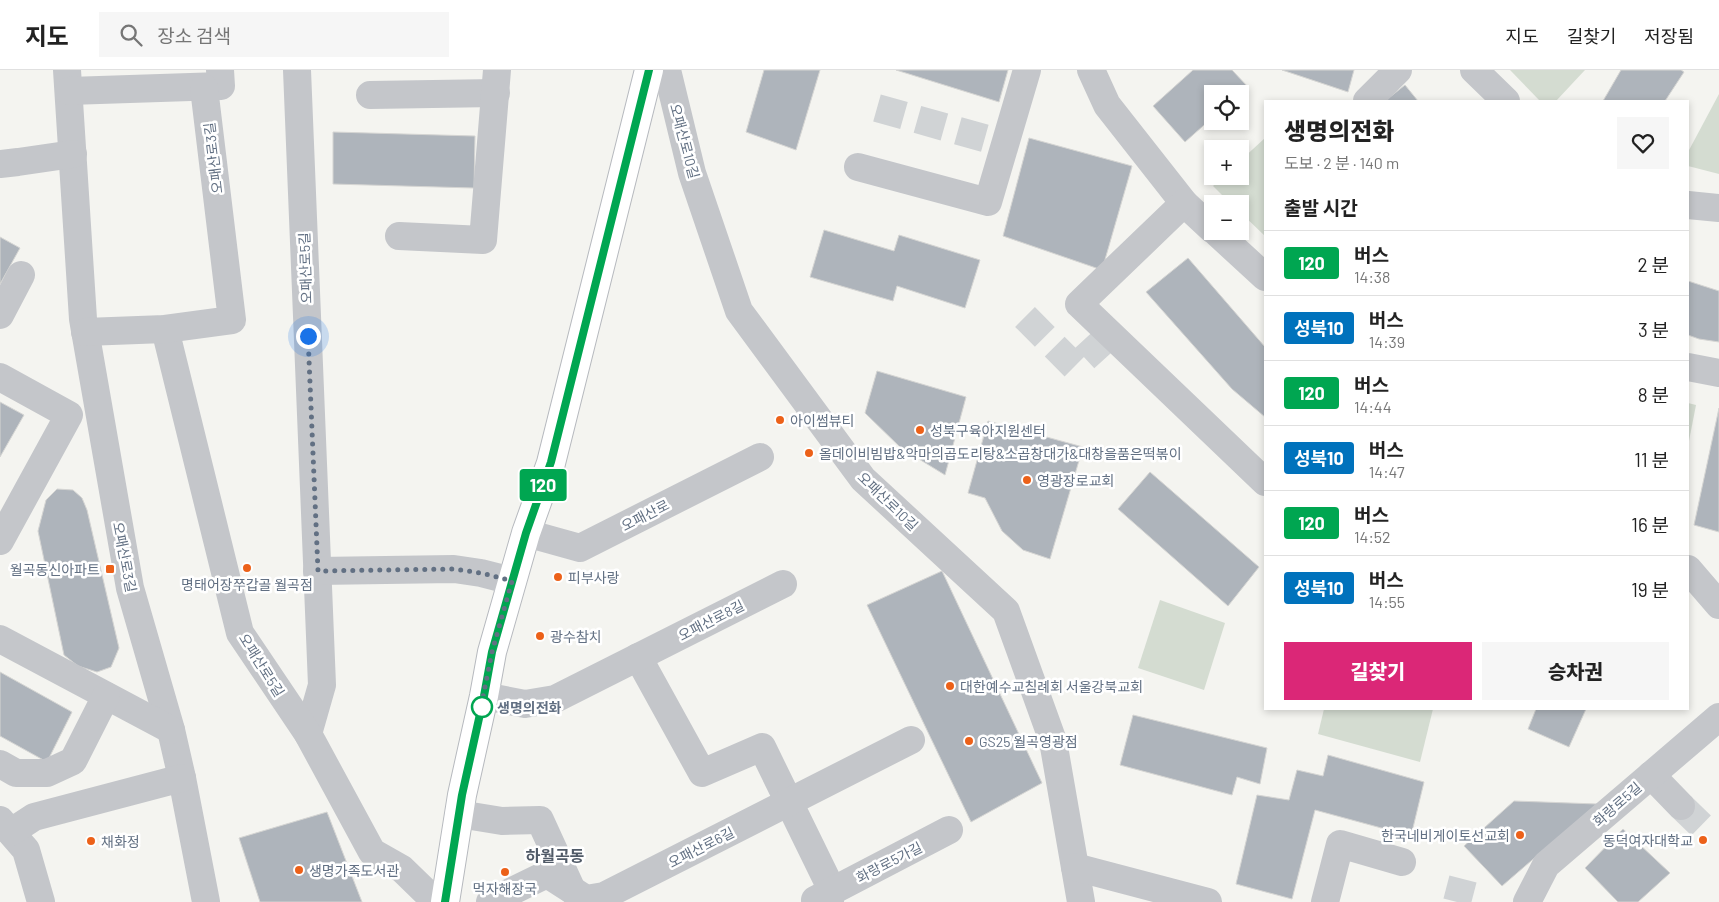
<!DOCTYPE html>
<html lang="ko">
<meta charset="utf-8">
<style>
body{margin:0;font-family:Barlow,"Noto Sans KR",sans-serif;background:#f6f6f6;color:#222;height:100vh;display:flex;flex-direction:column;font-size:19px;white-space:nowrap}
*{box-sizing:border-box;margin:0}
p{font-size:16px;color:#767676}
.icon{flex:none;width:28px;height:28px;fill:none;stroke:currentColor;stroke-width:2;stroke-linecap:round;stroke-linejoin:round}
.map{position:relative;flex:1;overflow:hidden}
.panel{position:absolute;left:1264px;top:30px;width:425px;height:610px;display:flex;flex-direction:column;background:#fff;border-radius:0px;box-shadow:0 2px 8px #0003}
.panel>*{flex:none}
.badge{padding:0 10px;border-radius:4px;font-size:18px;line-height:32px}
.tools{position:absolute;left:1204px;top:15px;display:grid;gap:10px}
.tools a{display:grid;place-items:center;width:45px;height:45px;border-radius:0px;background:#fff;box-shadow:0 2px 8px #0003;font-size:25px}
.you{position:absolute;width:25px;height:25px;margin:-12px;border:4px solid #fff;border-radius:50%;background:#1a73e8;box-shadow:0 0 0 8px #1a73e833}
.map>.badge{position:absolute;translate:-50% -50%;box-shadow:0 0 0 2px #fff}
h2{padding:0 20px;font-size:19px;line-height:45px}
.round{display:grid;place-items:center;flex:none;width:52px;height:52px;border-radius:0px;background:#f6f6f6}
.headline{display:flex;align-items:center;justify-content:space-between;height:85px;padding:0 20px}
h1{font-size:24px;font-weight:800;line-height:38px}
.action{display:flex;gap:10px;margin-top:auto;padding:10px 20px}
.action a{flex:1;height:58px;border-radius:0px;background:#db2777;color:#fff;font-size:20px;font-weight:800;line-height:58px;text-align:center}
.action a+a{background:#f6f6f6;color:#222}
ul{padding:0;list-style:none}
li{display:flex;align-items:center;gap:15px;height:65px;padding:0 20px;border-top:1px solid #e0e0e0}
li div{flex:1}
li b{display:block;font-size:19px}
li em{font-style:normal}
li .badge{min-width:55px;font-weight:700;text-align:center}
header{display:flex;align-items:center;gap:30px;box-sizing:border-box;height:70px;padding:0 25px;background:#fff;border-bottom:1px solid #e0e0e0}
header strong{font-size:24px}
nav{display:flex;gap:28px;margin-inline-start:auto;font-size:18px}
.search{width:350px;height:45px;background:#f6f6f6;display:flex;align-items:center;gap:12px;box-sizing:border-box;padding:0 18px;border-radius:0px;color:#767676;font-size:19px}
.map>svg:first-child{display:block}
.green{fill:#d4dcd1}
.building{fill:#aeb4bb;stroke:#d5d5d3}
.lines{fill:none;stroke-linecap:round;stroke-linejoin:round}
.minor-tunnel{stroke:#d0d3d5;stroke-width:28;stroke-dasharray:28 14;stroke-linecap:butt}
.major-casing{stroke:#b6b9be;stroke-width:30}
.minor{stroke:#c4c6ca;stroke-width:28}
.major{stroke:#fff;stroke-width:28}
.line-casing{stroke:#fff;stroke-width:11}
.line{stroke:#00a651;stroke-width:8}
.walk{stroke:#627083;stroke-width:5;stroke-dasharray:0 9}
.poi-dot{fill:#ec6119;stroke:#fff;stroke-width:2}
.stop-dot{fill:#fff;stroke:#00a651;stroke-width:2.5}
.labels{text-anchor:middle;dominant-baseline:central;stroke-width:5;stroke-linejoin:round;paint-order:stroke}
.street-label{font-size:14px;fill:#627083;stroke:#fff}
.poi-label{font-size:14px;fill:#627083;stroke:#fff;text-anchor:start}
.stop-label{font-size:14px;font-weight:bold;fill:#627083;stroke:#fff;text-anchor:start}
.quarter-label{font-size:16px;font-weight:bold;fill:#505a67;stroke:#fff}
</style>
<header>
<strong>지도</strong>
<div class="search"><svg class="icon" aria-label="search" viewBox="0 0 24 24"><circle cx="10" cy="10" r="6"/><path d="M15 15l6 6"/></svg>장소 검색</div>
<nav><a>지도</a><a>길찾기</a><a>저장됨</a></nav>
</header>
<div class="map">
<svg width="1719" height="832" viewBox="0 0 1719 832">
<rect width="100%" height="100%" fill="#f4f4f0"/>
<g class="green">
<polygon points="1510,0 1585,0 1556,31 1540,31"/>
<polygon points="1719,24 1719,104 1688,96 1688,82"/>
<polygon points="1265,68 1265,166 1240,142 1240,134 1231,134 1213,116 1224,106 1240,106 1240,91"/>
<polygon points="1688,333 1696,335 1688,376"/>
<polygon points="1160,530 1225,553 1204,620 1138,598"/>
<polygon points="1324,639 1433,639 1420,692 1318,664"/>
</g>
<g class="building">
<polygon points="764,0 820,0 796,80 746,62"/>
<polygon points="896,0 1008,0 999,32"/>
<polygon points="1193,0 1232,0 1248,17 1240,24 1212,24 1212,48 1185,72 1153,36"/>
<polygon points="1282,0 1354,0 1348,22"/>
<polygon points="1621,0 1681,0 1684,2 1665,31 1603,31"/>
<polygon points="1405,15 1418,31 1385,31"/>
<polygon points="333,62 475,66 474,118 333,114"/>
<polygon points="1029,68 1132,96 1102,200 1003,166"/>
<polygon points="824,160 894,181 899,165 980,190 965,238 897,216 893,231 810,207"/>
<polygon points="0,167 20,178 0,214"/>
<polygon points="1188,188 1265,277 1265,347 1232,319 1146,222"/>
<polygon points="1688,211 1719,221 1719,272 1699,269 1688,265"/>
<polygon points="877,301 966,327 945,405 901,378 865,343"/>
<polygon points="0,332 24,345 0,387"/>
<polygon points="1719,338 1719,462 1694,455"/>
<polygon points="988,351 1083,377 1050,489 1023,480 1002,461 985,428 968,423"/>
<polygon points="1150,402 1259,497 1228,536 1118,439"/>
<polygon points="57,419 73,420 82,428 87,440 119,578 111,597 97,602 78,596 64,585 38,461 46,430"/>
<polygon points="942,501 1042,713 971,752 867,535"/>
<polygon points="0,602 72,642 47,692 0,666"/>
<polygon points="1536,639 1586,639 1569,677 1528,659"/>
<polygon points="1133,645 1267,678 1260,714 1237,707 1232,725 1120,695"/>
<polygon points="1328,685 1424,712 1411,766 1315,740 1292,829 1236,814 1257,725 1289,730 1297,700 1323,706"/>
<polygon points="1514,731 1597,734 1502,816 1464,776"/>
<polygon points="327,742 362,832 260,832 239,768"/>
<polygon points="1623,759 1670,803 1638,832 1618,832 1585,798"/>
</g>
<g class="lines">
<g class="minor-tunnel">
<polyline points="877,38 1005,74"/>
<polyline points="1025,247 1075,297 1110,265"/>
<polyline points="1681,736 1711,765"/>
<polyline points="1457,832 1463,809"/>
</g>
<g class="major-casing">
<polyline id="major" points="445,832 462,725 484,626 492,582 526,463 551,393 649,0"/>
</g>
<g class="minor">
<polyline points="67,0 83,249 130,518 171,660 182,708 206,832"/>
<polyline points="297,0 322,615 308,664"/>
<polyline points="667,0 692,103 739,241 863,409 1006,541 1053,671 1081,832"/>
<polyline points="1091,0 1107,35 1184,133 1212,159"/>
<polyline points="1474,0 1506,31"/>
<polyline points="69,21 221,16 220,0"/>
<polyline points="370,25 496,23"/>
<polyline points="1367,31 1398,0"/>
<polyline points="0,94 18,92 73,84"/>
<polyline points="858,97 988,132 1027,0"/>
<polyline points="1184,133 1079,234 1265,412"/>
<polyline points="1688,135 1719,138"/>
<polyline points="1215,161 1265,207"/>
<polyline points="399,166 483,170 497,0"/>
<polyline points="0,245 21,205"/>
<polyline points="165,259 240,563 308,664 372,782 402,799 436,832"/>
<polyline points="85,262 165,259 232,250 204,18"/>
<polyline points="1688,297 1719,303"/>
<polyline points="0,307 69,345 0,471"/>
<polyline points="526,463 580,478 760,387"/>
<polyline points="1688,499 1719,535"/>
<polyline points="317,501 454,499 481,503 512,511"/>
<polyline points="0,569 171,660"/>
<polyline points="638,587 702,703 762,677 828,812 830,832"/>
<polyline points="484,626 525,634 555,629 783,514"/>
<polyline points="0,694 16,703 47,703 73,691 106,626"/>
<polyline points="1651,705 1681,736"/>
<polyline points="459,744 502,751 540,750 572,820"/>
<polyline points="0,750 26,780 41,832"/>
<polyline points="11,762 34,747 182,708"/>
<polyline points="1075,797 1208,832"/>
<polyline points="815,830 949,760"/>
<polyline points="490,832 547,804 586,829 604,826 911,670"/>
<polyline points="1325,832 1340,774 1402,792"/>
<polyline points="1527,832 1546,795 1719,647"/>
</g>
<use href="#major" class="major"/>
</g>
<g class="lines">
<g class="line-casing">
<polyline id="line" points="445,832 462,725 484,626 492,582 526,463 551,392 649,0"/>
</g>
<use href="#line" class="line"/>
<polyline class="walk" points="308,266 318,501 454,499 481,503 512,511 492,582 480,642 482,637"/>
</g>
<g class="poi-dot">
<circle cx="780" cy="350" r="5"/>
<circle cx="920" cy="360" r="5"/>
<circle cx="809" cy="383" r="5"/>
<circle cx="1027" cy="410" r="5"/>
<circle cx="247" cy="498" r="5"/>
<rect x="105" y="494" width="10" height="10" rx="2.5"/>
<circle cx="558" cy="507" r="5"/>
<circle cx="540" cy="566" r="5"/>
<circle cx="950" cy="616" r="5"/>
<circle cx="969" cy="671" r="5"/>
<circle cx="1520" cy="765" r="5"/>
<circle cx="1703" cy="770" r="5"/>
<circle cx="91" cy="771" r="5"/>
<circle cx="299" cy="800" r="5"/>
<circle cx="505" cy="802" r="5"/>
</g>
<circle class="stop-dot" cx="482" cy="637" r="10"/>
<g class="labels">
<g class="street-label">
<text transform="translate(685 71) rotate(75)">오패산로10길</text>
<text transform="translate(213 88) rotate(-97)">오패산로3길</text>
<text transform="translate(305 198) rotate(-92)">오패산로5길</text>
<text transform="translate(888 431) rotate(44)">오패산로10길</text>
<text transform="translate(645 445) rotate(-27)">오패산로</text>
<text transform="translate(125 487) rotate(79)">오패산로3길</text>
<text transform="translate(711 550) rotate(-27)">오패산로8길</text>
<text transform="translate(262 595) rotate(58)">오패산로5길</text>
<text transform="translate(1617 734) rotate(-41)">화랑로5길</text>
<text transform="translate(701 777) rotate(-27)">오패산로6길</text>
<text transform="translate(889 792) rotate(-27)">화랑로5가길</text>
</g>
<g class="poi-label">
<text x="790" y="350">아이썸뷰티</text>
<text x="930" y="360">성북구육아지원센터</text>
<text x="819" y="383">올데이비빔밥&amp;악마의곱도리탕&amp;소곱창대가&amp;대창을품은떡볶이</text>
<text x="1037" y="410">영광장로교회</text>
<text x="100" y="499" text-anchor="end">월곡동신아파트</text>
<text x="568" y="507">피부사랑</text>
<text x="247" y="514" text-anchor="middle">명태어장쭈갑골 월곡점</text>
<text x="550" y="566">광수참치</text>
<text x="960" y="616">대한예수교침례회 서울강북교회</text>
<text x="979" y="671">GS25 월곡영광점</text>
<text x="1510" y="765" text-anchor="end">한국네비게이토선교회</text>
<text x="1693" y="770" text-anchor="end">동덕여자대학교</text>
<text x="101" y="771">채화정</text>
<text x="309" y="800">생명가족도서관</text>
<text x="505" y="818" text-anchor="middle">먹자해장국</text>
</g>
<g class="stop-label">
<text x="497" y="637">생명의전화</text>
</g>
<g class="quarter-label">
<text x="555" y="785">하월곡동</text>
</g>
</g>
</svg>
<div class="tools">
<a><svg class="icon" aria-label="locate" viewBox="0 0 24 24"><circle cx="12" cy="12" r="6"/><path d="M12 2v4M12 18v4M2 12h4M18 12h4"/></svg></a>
<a>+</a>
<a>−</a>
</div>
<div class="you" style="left:308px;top:266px"></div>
<b class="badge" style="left:543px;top:415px;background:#00a651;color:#fff">120</b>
<section class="panel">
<div class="headline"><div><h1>생명의전화</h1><p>도보 · 2 분 · 140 m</p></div><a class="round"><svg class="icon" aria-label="heart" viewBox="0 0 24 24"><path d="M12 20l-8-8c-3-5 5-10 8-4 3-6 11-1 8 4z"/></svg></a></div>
<h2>출발 시간</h2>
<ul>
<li><span class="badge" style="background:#00a651;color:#fff">120</span><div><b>버스</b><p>14:38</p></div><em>2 분</em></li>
<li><span class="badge" style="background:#0072bc;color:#fff">성북10</span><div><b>버스</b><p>14:39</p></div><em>3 분</em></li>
<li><span class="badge" style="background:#00a651;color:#fff">120</span><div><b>버스</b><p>14:44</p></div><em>8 분</em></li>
<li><span class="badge" style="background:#0072bc;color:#fff">성북10</span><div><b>버스</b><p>14:47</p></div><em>11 분</em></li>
<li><span class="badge" style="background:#00a651;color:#fff">120</span><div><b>버스</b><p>14:52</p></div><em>16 분</em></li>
<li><span class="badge" style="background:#0072bc;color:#fff">성북10</span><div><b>버스</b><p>14:55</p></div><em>19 분</em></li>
</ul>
<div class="action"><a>길찾기</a><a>승차권</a></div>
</section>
</div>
